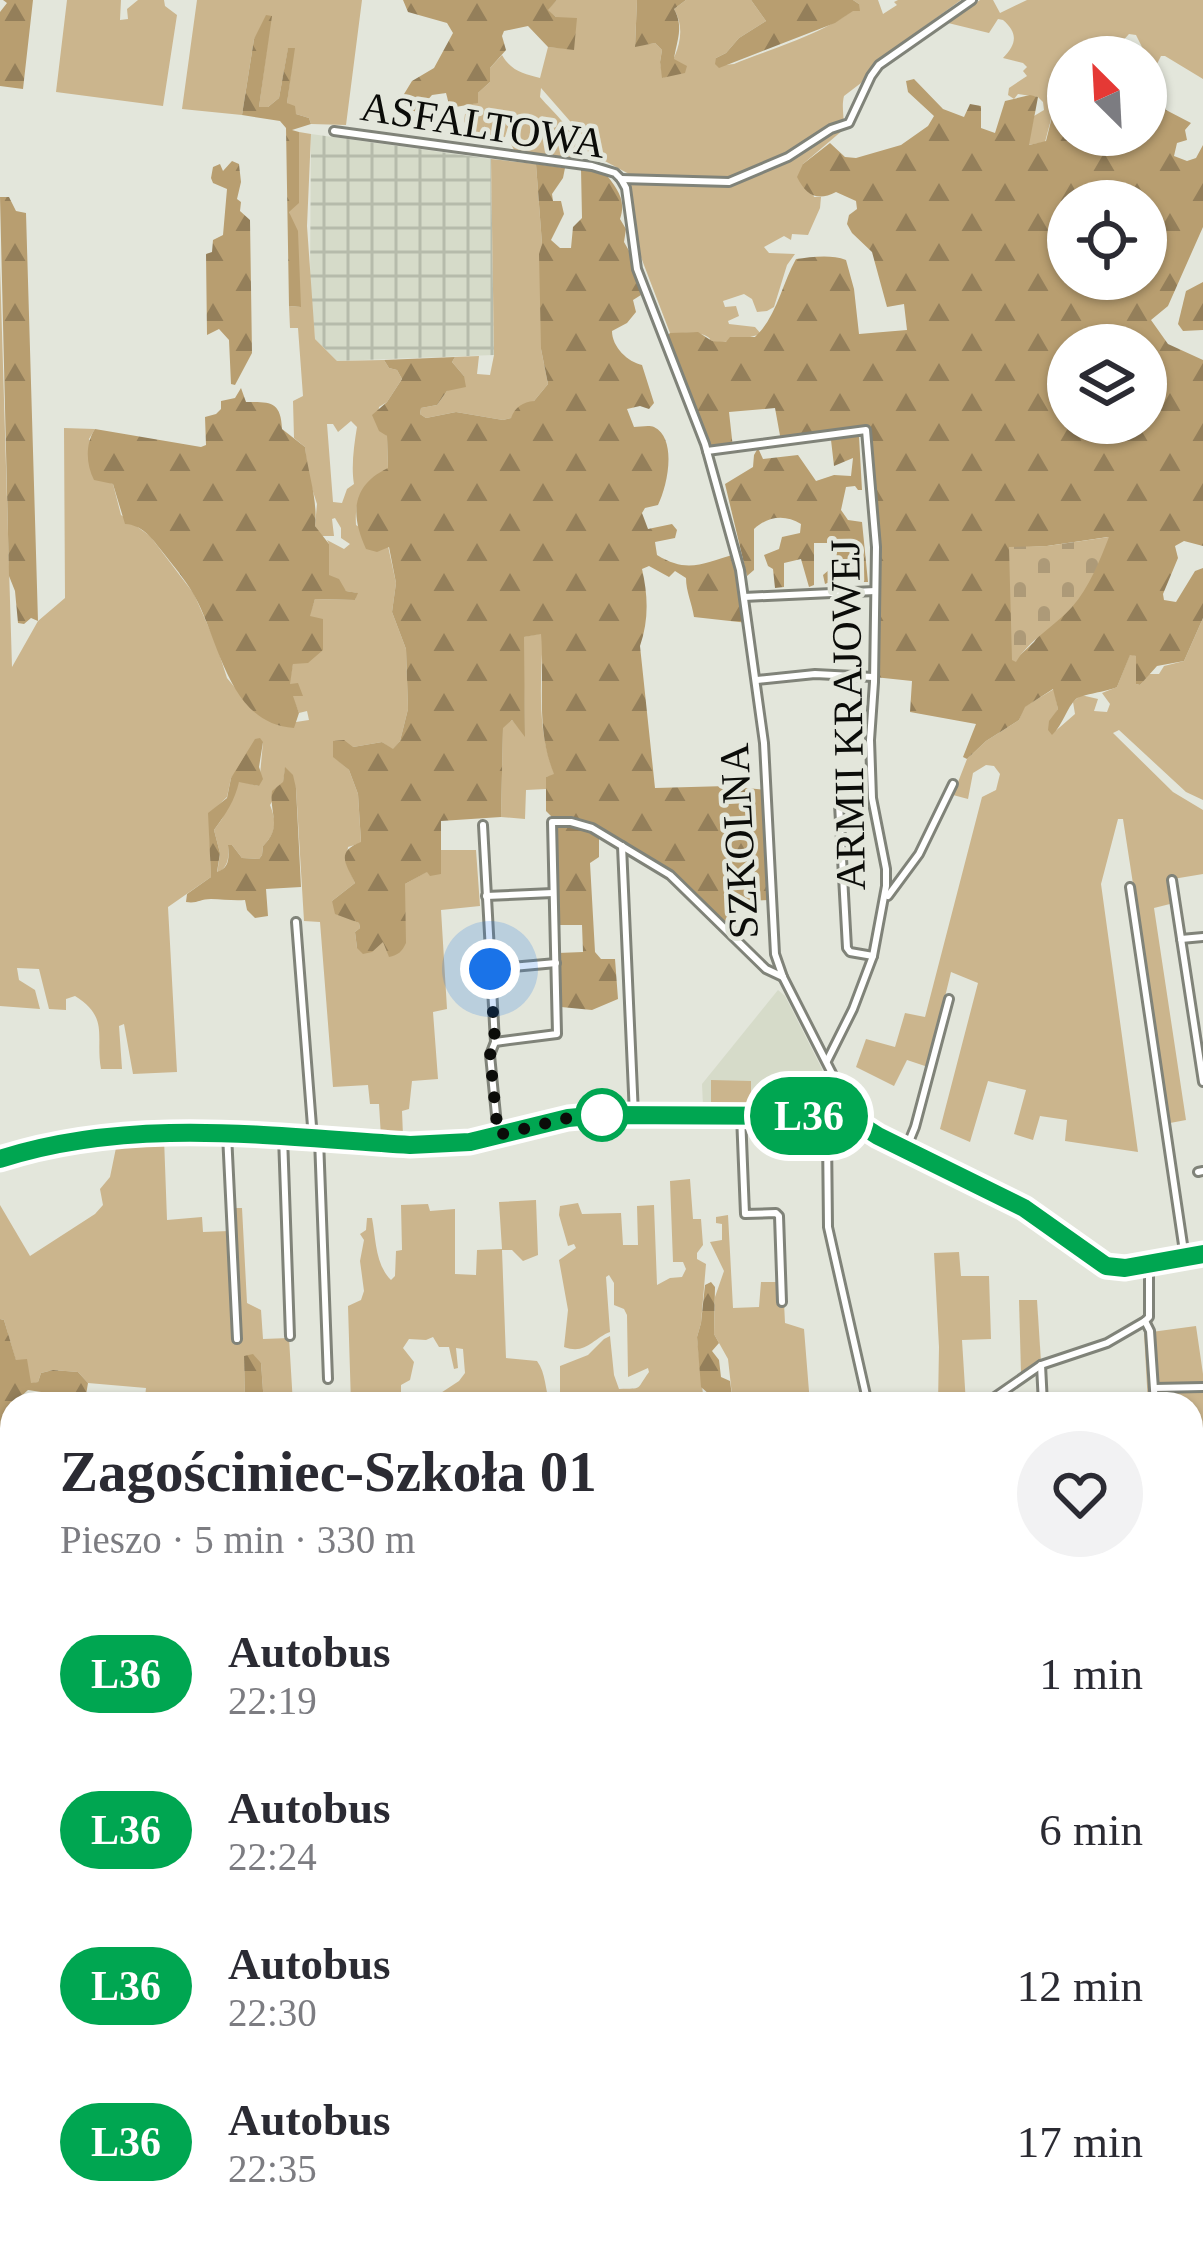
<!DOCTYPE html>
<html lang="pl">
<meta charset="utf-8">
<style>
body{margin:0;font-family:"Times New Roman",serif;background:#f2f2f3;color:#2b2b33;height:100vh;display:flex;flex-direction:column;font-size:45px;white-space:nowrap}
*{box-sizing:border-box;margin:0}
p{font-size:39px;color:#7c7c81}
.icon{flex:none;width:66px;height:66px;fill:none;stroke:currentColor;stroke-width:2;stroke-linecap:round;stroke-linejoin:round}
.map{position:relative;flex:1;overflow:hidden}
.panel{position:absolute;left:0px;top:1392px;width:1203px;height:855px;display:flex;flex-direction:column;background:#fff;border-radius:36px 36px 0 0;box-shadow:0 3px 9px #0004}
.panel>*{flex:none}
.badge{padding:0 24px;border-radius:39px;font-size:42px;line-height:78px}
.needle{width:78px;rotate:336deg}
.tools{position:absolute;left:1047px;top:36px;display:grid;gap:24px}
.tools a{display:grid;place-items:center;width:120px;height:120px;border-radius:50%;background:#fff;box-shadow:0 3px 9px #0004;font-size:60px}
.you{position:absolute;width:60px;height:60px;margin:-30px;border:9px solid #fff;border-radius:50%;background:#1a73e8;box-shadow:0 0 0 18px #1a73e833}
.map>.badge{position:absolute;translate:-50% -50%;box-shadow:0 0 0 6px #fff}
.round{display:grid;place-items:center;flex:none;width:126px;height:126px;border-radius:63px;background:#f2f2f3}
.head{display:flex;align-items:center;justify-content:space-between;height:204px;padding:0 60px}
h1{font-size:57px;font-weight:600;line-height:90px}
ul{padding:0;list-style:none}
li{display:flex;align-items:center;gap:36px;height:156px;padding:0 60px}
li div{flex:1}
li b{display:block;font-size:45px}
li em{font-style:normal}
li .badge{min-width:132px;font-weight:700;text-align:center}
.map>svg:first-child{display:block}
.built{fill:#d6dbc9}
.industrial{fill:url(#industrial-grid)}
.green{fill:#cbb58d;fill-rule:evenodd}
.forest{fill:url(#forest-firs);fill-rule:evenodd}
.cemetery{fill:url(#cemetery-stones)}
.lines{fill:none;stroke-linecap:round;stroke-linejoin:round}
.river{stroke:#86ba9d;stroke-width:10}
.minor-casing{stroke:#808379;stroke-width:12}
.minor{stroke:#fff;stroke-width:6}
.rail{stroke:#353632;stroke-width:3;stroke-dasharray:24 12;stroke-linecap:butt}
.line-casing{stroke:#fff;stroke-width:27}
.line{stroke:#00a651;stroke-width:18}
.walk{stroke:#0b0c09;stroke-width:12;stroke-dasharray:0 21.6}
.stop-dot{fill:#fff;stroke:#00a651;stroke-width:6}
.labels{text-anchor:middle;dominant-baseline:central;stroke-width:9;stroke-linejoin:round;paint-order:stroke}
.street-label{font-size:42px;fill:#0b0c09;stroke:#e3e6db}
</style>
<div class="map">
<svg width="1203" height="2245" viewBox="0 0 1203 2245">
<defs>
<pattern id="industrial-grid" width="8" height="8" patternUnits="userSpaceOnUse" patternTransform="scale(3)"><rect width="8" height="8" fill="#d6dbc9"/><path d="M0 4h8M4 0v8" fill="none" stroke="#b6bbab"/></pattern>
<pattern id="forest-firs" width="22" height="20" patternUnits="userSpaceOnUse" patternTransform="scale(3)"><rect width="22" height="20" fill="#b89e70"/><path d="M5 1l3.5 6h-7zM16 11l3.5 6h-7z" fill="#947f5a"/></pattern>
<pattern id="cemetery-stones" width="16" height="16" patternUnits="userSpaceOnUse" patternTransform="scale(3)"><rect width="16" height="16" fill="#cbb58d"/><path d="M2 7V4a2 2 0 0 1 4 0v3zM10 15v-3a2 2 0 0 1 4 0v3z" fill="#ad9a78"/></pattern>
</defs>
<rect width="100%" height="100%" fill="#e3e6db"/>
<polygon class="built" points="778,990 785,996 822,1069 823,1105 703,1106 702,1084"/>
<g class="industrial">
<polygon points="311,134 491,159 494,355 337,361 315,339 310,286"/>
<polygon points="0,1821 12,1824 12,1926 0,1928"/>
<polygon points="349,2235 421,2235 416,2245 344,2245"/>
<polygon points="579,2235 648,2235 641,2245 575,2245 572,2239"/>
<polygon points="676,2235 807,2235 824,2245 664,2245"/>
</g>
<g class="green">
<polygon points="67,0 121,0 120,20 128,19 127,9 138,0 164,0 165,6 177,15 163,106 56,92"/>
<polygon points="197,0 362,0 346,125 311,124 309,118 296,114 287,103 294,48 288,49 279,98 268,107 259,107 271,17 254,39 242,115 182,109"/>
<path d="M557,0H637L635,46L655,43L662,50L660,62L663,78C676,57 688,33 674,9L686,0H751L766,21L739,38L726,53L716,58L724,65L734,64C768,50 838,29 859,4L853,0H878L883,14L897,5L894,2L898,0H961L878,60L861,83L844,96C841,108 845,117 843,130L803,164L814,197H821L820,208L808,235L792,234L791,240L784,236L764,247L769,253L795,254L787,265L774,307L767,311L757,312L752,299L744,294L723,301L725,307L736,306L739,316L728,321L729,324L755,327L761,334C749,337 732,343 720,342C701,341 719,340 701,334C693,331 679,334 670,333L639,252L629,174L588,152L583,136L541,88L540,97C555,115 581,134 576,159L514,150L511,144L513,126L509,124L504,140L488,143L469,136L470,128L464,122L466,106L478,102V93L490,82V68L502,55C511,71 524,74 540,78L548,47L573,49L556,17L547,10Z"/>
<path d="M980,0H993L1000,13L1027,0H1203V79L1165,56H1161L1157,64L1144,51L1136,35L1129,34L1111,54V57H1068V71L1065,74L1068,88L1059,89L1045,142L1028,145L1034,116L1044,110L1043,102L1038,97L1018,94L1014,99L1008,95L1009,88L1027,76L1023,71L1027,67L1023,63L1003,58C1017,44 1018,33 1003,20L998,19L989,33L944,22Z"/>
<path d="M299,132L311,134L307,226L315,339L337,361L384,360L389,368L397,370L402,379L387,402L379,407L377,423L387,436L388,469C366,488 354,494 356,525L388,546L396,583L392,612L406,649L408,709L400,741L393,750L382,742L353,747L333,756L349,770L358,794L361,843L348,847L346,863L355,883L332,901L343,916L359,923L360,928L355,932L357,948L404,902L405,884L428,871L441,874V850H476L480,906L441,910L447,1009L433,1012L438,1079L412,1081L409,1109L402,1111L403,1136L381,1137L379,1104H370L368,1085L333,1087L320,922L304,921L296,788L285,769L283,783L270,805C277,822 276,833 263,846L262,855L259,859L242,858L232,845L228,846C229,860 228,866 217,874L220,853L214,830L222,819L239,781L259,786L263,742L231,778L227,797L209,814L211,877L168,907L177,1072L133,1074L124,1024L119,1026L122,1069H101C95,1036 110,1018 75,996L66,999V1010L49,1009L39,969L17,968L19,980L35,990L40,1009L0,1006V266L12,667L38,621L65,598L64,428L95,429L89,439L105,481L113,484L121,515L150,536L194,594L216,644L227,678L255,712L296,722L309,720L307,711L299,713L292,696H302L289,685L293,663L315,599L355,600L357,593L346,591L329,576V544L327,540L344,549L350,544L341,538V528L335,518L332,519L334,536H321L315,526L317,504L308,476L305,447L294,438L293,401L303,396L298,328H290L289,306L300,307L289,211L299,202ZM351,421L357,427C354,445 351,467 354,484L347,489L342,503L333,502L327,424H333L338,432Z"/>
<polygon points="491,159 536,164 542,244 541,349 548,384 534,401 511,418 503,420 456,412 426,418 420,414 421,408 437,405 447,391 464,376 452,362 455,357 479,356 477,374 490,375 494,355"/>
<polygon points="1203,618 1203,800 1186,792 1119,730 1113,733 1173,792 1203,810 1203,874 1167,880 1170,904 1154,908 1186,1120 1170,1123 1123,819 1118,819 1101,884 1138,1152 1065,1141 1067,1120 1040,1116 1033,1140 1014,1134 1026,1090 988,1081 970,1142 940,1129 978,983 951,972 928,1067 907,1060 894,1086 856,1067 866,1039 895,1047 905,1013 925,1017 982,797 996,790 1000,774 994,766 986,765 973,773 968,799 953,795 967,759 986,741 1019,720 1024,707 1054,689 1058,709 1054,716 1052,734 1075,714 1073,702 1081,695 1098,699 1094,711 1107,712 1110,704 1102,693 1117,687 1130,654 1136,656 1136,684 1140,685 1149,674 1159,674 1164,666 1184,661"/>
<path d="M543,633C541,681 536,730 555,775L546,777V789L526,790L525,819L501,817L503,727L512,720L525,735L523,637Z"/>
<polygon points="711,1080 751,1081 751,1104 711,1103"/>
<polygon points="164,1138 167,1220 202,1217 203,1232 229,1231 230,1208 242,1208 247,1303 261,1310 263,1339 289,1338 293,1404 264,1404 261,1363 244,1356 245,1404 71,1404 70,1396 145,1397 146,1388 88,1383 78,1372 53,1370 41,1373 38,1382 30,1384 16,1361 4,1320 0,1319 0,1205 30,1256 95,1214 103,1205 100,1189 110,1177 117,1143"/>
<path d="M690,1179L693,1219H701L703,1245L697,1253V1259L706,1264L701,1323L697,1337L704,1404H560V1366L588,1355L604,1339L610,1336L614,1375L619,1389C644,1388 635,1391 649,1372L648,1368L628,1377L627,1315L624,1309L614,1305V1283L609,1275L606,1277L610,1332C592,1339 586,1355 564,1347L568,1310L559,1260L576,1248L574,1244L568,1246L559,1215L560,1206L578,1203L582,1214L621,1213L623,1245H638L637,1206L654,1205L657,1285L670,1278L682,1277L686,1269L683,1262H673L670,1181Z"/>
<path d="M536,1200L538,1255L523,1261L512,1250H502L506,1358L537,1361C546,1373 545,1390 550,1404H424L459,1381L465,1373L463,1349L456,1348L458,1368L454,1369L449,1347H439L433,1337L426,1340L409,1339L403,1348L414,1362L410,1380L401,1385V1404H351L348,1306L361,1300L364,1291L360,1261L364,1240L360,1234L366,1230L367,1218H372C376,1239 375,1264 391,1280L395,1276L396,1251L402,1250L401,1205L428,1204L430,1211L455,1209V1274L476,1275L477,1250L502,1249L499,1202Z"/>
<polygon points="728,1215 733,1308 759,1307 761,1282 783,1282 785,1323 804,1329 810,1404 733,1404 728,1359 714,1334 715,1297 724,1271 710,1242 722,1240 722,1224 716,1223 716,1217"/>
<polygon points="959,1252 961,1276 989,1276 991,1339 962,1340 966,1404 938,1404 939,1347 934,1253"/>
<polygon points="1019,1300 1037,1300 1041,1362 1021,1373"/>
<polygon points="1196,1326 1203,1374 1203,2002 1191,1996 1191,1710 1193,1697 1191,1693 1191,1404 1148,1404 1144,1333"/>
<polygon points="0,1502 12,1504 12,1733 0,1731"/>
<polygon points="8,1747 12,1748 12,1814 0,1812 0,1760 6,1757"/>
</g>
<g class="forest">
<polygon points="3,0 33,0 23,89 0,86 0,12 7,3"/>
<polygon points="403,0 557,0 548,10 556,17 577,18 574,50 548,47 528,26 504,31 502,36 506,50 490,68 490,82 478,93 478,103 450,108 446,93 432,95 417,112 408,109 401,99 412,81 434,68 453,33 447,23 408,12"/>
<path d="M637,0H686L674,9C684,27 677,40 674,59L687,66L685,73L662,78L660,62L662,50L655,43L635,47Z"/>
<polygon points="751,0 853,0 859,4 860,11 853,11 835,23 719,68 715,64 716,58 726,53 739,38 766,21"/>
<polygon points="266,15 272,16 259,107 268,107 279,98 288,48 295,48 287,103 295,106 296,114 309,118 311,124 292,130 299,132 299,203 289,212 298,231 301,307 289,306 286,128 280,121 242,115 254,39"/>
<path d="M914,79L943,109L964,117L970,104L981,106V128L995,133L1005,101L1030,95L1038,97L1029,145L1046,141L1059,89L1068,88V135H1146V121L1153,101L1146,98V85L1155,83L1166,88V110L1191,123L1185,130L1187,140L1177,143L1174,156L1187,161L1196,158L1203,145V227L1168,306L1151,320L1168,344L1203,360V546L1184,541L1175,546L1178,558L1163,594L1164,600L1176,602L1195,571L1203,568V618L1184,661L1157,666L1140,685L1136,684V656L1130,655L1117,687C1106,692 1083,694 1076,699C1067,707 1063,725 1052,735L1048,730L1049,721L1058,709L1053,689L1025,707L1019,720L986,741L967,759L963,757L976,724L910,712L912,681L874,677L876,547L866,430L781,441L775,408L729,412L733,448L707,451L664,339L670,333L698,332L712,341L726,342L730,337H755C776,318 782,284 796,259C811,257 831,254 846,260L854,289L859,334L907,330L904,304L887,307L872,252L852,233L847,224L849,215L857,209L856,201L836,192C817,202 806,195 797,177L803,164L830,143L845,157L856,158L901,145L928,126L934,116L908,92L906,81ZM1068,201H1146V279H1068ZM1068,345H1146V423H1068ZM1108,537L1034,642L1016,659L1010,548L1047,546Z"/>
<polygon points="232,161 239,164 241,182 237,199 241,202 240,211 250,220 252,353 235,385 231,384 229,340 219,329 207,335 206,254 212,252 213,240 223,235 227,189 213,183 211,178 213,167 220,164 223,171"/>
<path d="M536,164L565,168L563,178L552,194L553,201H561L564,214L551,240L560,248H571L573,227L582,218L581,169L604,172C616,187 627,199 620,219L626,229L624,242L632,256L641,295L633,300L636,312L627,323L612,331C612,347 628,362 642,365L654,403L649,409L640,406L627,409L634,427C640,427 649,425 654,427C678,439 667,487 658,505L645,508L642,513L648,529L672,524L677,530L675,538L655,542L657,555C688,574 703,563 736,554L748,623L694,617C692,603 686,592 686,578L675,571L669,577L649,566L642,569C648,595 649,620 640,646L655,788L727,786L766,790L771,900L735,901L737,941C692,897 660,860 599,838V857L590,863L595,952L601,959H615L618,999L592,1010L561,1007L558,953L583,952L582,925H559L554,819L546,811V777L554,774C535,728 545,681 541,634L524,637L525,737L512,720L503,728L501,817L441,821V874L430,876L427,872L405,884L406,943C402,952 398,955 389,957L383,942L372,952L363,954L357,948L355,932L360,928L359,923L335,914L332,901L355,883C346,864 335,852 361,842L358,794L349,770L333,757V741L344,740L353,747L382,742L393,749L400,741L408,709L406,649L392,612L396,583L389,547L377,552L366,549C351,516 350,486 388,468L387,436L379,431L372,415L387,402L402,379L397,370L389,368L384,360L455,357L452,362L464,376L466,387L447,391L437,405L421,408L420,414L426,418L456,412L503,420L511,418C515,407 523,402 534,401L548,384L541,349L539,254L542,244Z"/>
<polygon points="0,197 9,197 16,211 26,213 38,621 31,618 24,624 18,623 15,591 9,576"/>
<polygon points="1203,282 1203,330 1183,331 1178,324 1186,291"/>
<path d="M241,388L246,402C270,402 281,401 282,429L305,447C308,474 318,499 315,526L329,544V575L339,579L346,591L358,593L355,600L315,599L310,616L323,619V650L308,663L293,664L290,684L298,683L303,696H293L299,713L294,728C228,724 220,641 194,595C185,579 172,564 161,550C151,537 142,525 125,524L113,484L94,480C86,464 85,444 95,429L201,447L206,445L205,417L216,414L221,409V401L235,398Z"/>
<path d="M859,436L862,490H858L855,486L846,487L841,510L848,520L862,522L868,582H859L845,567L835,571L832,581L825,584L823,575L837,563L836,543H814V585L809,587L801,559L784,563V587L775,588L773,569L768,566L764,555L779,549L782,537L800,533L801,524C785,514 768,516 754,529V570L747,576L725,484L753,467L754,455L758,448L763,459L798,455L816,481L834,475L851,476L853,458L834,466L831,440Z"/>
<path d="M260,738L263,742L259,767L263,779L259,786L239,782C235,800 226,814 214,830L220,853L217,872C230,868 229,857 228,845H232L242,858L259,859L262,855L263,846C283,826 269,814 272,791L283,782L285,767L293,775L296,788L301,887L266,889L268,916L255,918L247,910L245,900C233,901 222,899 211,899C200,899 197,904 186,902L187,894L211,877L208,813L227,798L231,778L255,739Z"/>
<polygon points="711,1282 715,1287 714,1334 719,1343 712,1351 719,1360 721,1377 730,1381 733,1404 712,1404 710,1395 701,1387 697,1337 701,1323 705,1285"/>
<polygon points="0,1319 4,1320 16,1360 27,1359 31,1383 38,1382 41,1373 53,1370 78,1372 88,1383 86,1395 74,1397 28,1390 8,1408 12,1426 0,1463 12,1482 12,1504 0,1502"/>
<polygon points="253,1354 261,1363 264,1404 245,1404 244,1356"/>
<polygon points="12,1947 12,2235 257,2235 252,2245 0,2245 0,1949"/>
</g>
<path class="cemetery" d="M1109,537C1100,560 1089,588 1072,607C1055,626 1029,640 1016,662L1012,660L1009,547L1047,546Z"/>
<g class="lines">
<g class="river">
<polyline points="0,1739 12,1741"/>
<polyline points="1191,2002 1203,2008"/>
</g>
<g class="minor-casing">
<g id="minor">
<polyline points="334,131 592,166 615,173 621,179"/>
<polyline points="621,179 626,188 637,269 705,444 740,570 764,743 775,954 783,977 843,1095 868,1129"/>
<polyline points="621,179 729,182 788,157 831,129 849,123 871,76 879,65 972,0"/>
<polyline points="707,451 866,430 876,547 874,682 870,740 872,798 886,869 886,886 873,956 853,1009 827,1061"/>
<polyline points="744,597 875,591"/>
<polyline points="757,680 815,674 873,677"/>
<polyline points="839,804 847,948 850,952 873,956"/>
<polyline points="483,825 495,1042 490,1055 498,1135"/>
<polyline points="622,846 634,1115"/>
<polyline points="1172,880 1203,1082"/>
<polyline points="1130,887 1185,1258"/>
<polyline points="486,896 553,893"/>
<polyline points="888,896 919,854 953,784"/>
<polyline points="296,922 313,1139"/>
<polyline points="1181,939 1203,937"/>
<polyline points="490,969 556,963"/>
<polyline points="495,1042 557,1034 552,822 571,822 592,828 670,875 766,969 783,977"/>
<polyline points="833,1079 837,1101"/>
<polyline points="823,1113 827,1134 828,1227 868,1404"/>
<polyline points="741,1115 745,1214 776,1213 779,1216 782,1302"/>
<polyline points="811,1116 843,1112 878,1135 1024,1208 1106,1266 1125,1268 1203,1254"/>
<polyline points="227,1134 237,1339"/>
<polyline points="283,1136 290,1336"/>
<polyline points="319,1139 328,1379"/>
<polyline points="906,1149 915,1127 949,999"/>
<path d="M0,1159C132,1115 275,1137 410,1145L470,1142L581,1116L801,1114L823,1111L836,1103"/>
<polyline points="1198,1172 1203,1171"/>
<polyline points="1145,1321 1150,1331 1155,1404"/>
<polyline points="1041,1365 1043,1404"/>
<polyline points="1154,1388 1203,1387"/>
<polyline points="985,1404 1041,1365 1107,1343 1145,1321 1149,1317 1149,1265"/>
<polyline points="516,2235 522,2245"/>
<polyline points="817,2235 834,2245"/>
<polyline points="641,2245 648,2235"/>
</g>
</g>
<use href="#minor" class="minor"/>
<polyline class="rail" points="1191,2225 1203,2204"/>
</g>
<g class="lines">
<g class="line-casing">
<path id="line" d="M0,1159C133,1116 274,1137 410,1145L470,1142L568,1118L601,1115L817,1116L839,1111L878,1136L1024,1208L1106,1266L1125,1268L1203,1254"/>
</g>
<use href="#line" class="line"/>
<polyline class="walk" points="490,969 495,1042 490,1055 498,1135 568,1118 602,1115"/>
</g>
<circle class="stop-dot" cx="602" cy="1115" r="24"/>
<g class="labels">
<g class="street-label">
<text transform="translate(483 125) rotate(9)">ASFALTOWA</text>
<text transform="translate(848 715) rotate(-91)">ARMII KRAJOWEJ</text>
<text transform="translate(739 841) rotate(-93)">SZKOLNA</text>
</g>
</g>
</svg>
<div class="tools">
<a><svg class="needle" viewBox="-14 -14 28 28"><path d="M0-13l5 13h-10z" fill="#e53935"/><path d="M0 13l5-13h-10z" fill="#7c7c81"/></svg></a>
<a><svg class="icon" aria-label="locate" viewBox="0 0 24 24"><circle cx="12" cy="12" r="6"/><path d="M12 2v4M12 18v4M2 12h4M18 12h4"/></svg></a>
<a><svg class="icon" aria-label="layers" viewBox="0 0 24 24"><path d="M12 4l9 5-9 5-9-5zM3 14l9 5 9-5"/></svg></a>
</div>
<div class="you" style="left:490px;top:969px"></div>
<b class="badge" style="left:809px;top:1116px;background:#00a651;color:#fff">L36</b>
<section class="panel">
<div class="head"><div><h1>Zagościniec-Szkoła 01</h1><p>Pieszo · 5 min · 330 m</p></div><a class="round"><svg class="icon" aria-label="heart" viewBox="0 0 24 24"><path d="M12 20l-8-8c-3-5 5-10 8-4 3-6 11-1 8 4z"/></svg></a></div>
<ul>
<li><span class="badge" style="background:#00a651;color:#fff">L36</span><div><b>Autobus</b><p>22:19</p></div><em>1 min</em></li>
<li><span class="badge" style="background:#00a651;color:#fff">L36</span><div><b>Autobus</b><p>22:24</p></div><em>6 min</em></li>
<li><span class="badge" style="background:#00a651;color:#fff">L36</span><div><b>Autobus</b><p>22:30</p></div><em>12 min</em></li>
<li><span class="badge" style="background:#00a651;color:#fff">L36</span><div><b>Autobus</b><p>22:35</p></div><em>17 min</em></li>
</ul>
</section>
</div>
